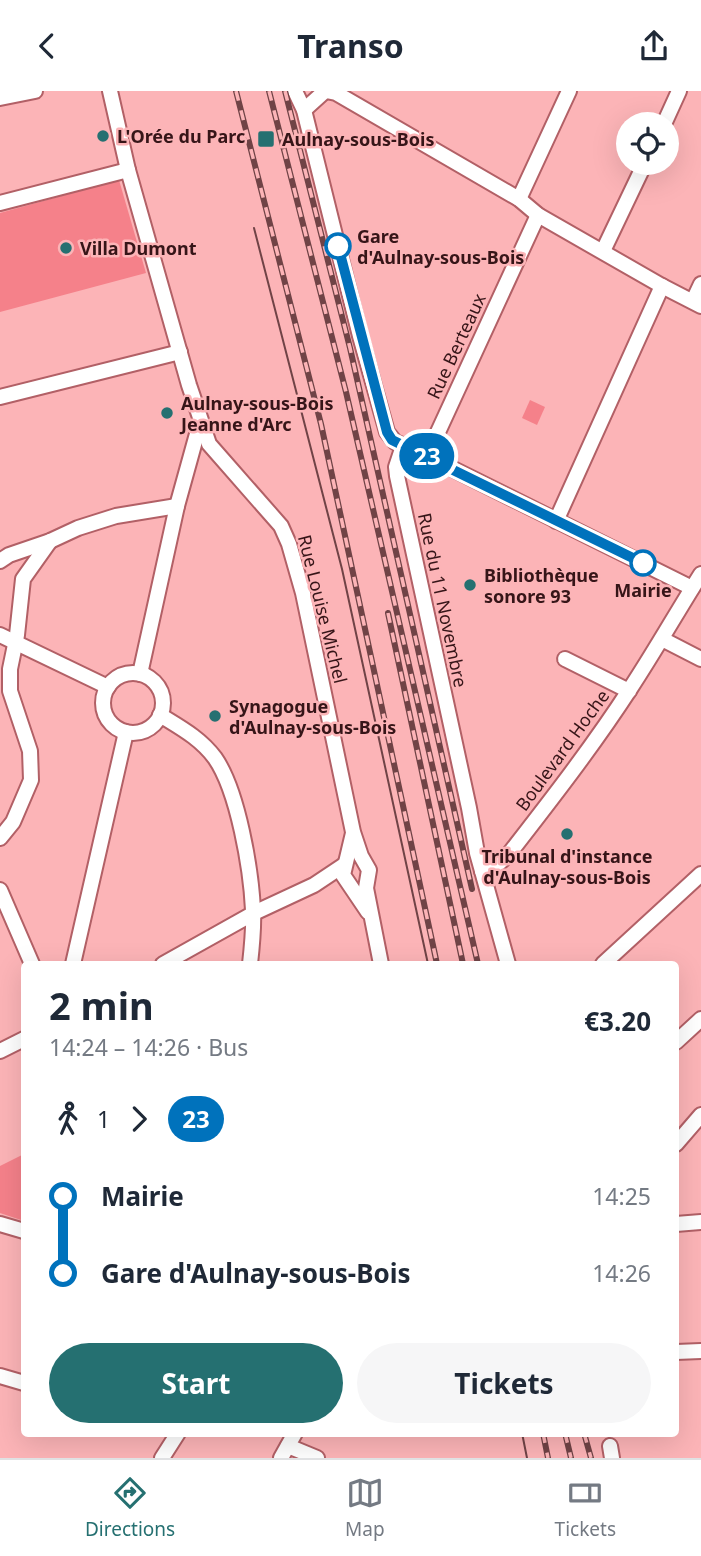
<!DOCTYPE html>
<meta charset="utf-8">
<style>
body{margin:0;font-family:"Noto Sans",sans-serif;background:#f6f6f7;color:#1f2937;height:100vh;display:flex;flex-direction:column;font-size:26px;white-space:nowrap}
*{box-sizing:border-box;margin:0}
p{font-size:23px;color:#747a83}
.icon{flex:none;width:38px;height:38px;fill:none;stroke:currentColor;stroke-width:2;stroke-linecap:round;stroke-linejoin:round}
.map{position:relative;flex:1;overflow:hidden}
.details{position:absolute;left:21px;top:870px;width:658px;height:476px;display:flex;flex-direction:column;background:#fff;border-radius:7px;box-shadow:0 7px 28px #0002}
.details>*{flex:none}
.badge{padding:0 14px;border-radius:23px;font-size:24px;line-height:46px}
.controls{position:absolute;left:616px;top:21px;display:grid;gap:14px}
.controls a{display:grid;place-items:center;width:63px;height:63px;border-radius:50%;background:#fff;box-shadow:0 7px 28px #0002;font-size:35px}
.map>.badge{position:absolute;translate:-50% -50%;box-shadow:0 0 0 4px #fff}
.legs{display:flex;align-items:center;gap:10px;height:77px;padding:0 28px;font-size:23px}
.legs p{margin-inline-start:auto}
.headline{display:flex;align-items:center;justify-content:space-between;height:119px;padding:0 28px}
h1{font-size:38px;font-weight:700;line-height:52px}
.action{display:flex;gap:14px;margin-top:auto;padding:14px 28px}
.action a{flex:1;height:80px;border-radius:42px;background:#257071;color:#fff;font-size:28px;font-weight:700;line-height:80px;text-align:center}
.action a+a{background:#f6f6f7;color:#1f2937}
ul{padding:0 28px;list-style:none}
li{display:flex;align-items:center;gap:24px;height:77px;font-size:26px}
li i{display:grid;place-items:center;width:10px;height:100%;margin:0 9px;background:currentColor}
li i::after{content:'';width:18px;height:18px;margin:-9px;border:5px solid;border-radius:50%;background:#fff}
li p{margin-inline-start:auto}
li:first-child i{background:linear-gradient(#0000 50%,currentColor 0)}
li:last-child i{background:linear-gradient(currentColor 50%,#0000 0)}
header{display:flex;justify-content:space-between;align-items:center;height:91px;padding:0 28px;background:#fff;font-size:32px;font-weight:700}
.dock{display:flex;justify-content:space-around;align-items:center;height:98px;border-top:2px solid #e0e1e3;background:#fff;font-size:19px;color:#747a83}
.dock a{display:grid;justify-items:center;gap:4px}
.dock .current{color:#257071}
.map>svg:first-child{display:block}
.green{fill:#f5818a}
.lines{fill:none;stroke-linecap:round;stroke-linejoin:round}
.minor-casing{stroke:#b26066;stroke-width:18}
.minor{stroke:#fff;stroke-width:14}
.tram{stroke:#704346;stroke-width:2}
.rail-casing{stroke:#704346;stroke-width:6}
.rail{stroke:#fcb4b7;stroke-width:3.5;stroke-dasharray:10;stroke-linecap:butt}
.line-1-casing{stroke:#fff;stroke-width:16}
.line-1{stroke:#0072bc;stroke-width:10}
.poi-dot{fill:#257071;stroke:#fcb4b7;stroke-width:2.5}
.stop-1-dot{fill:#fff;stroke:#0072bc;stroke-width:3.5}
.labels{text-anchor:middle;dominant-baseline:central;stroke-width:5;stroke-linejoin:round;paint-order:stroke}
.poi-label{font-size:18px;font-weight:bold;fill:#361518;stroke:#fcb4b7;text-anchor:start}
.stop-label{font-size:18px;font-weight:bold;fill:#361518;stroke:#fcb4b7;text-anchor:start}
.street-label{font-size:18px;fill:#361518;stroke:#fcb4b7}
</style>
<header><svg class="icon" aria-label="back" viewBox="0 0 24 24"><path d="M15 5l-7 7 7 7"/></svg>Transo<svg class="icon" aria-label="share" viewBox="0 0 24 24"><path d="M12 15V3M7 8l5-5 5 5M5 13v7h14v-7"/></svg></header>
<div class="map">
<svg width="701" height="1367" viewBox="0 0 701 1367">
<rect width="100%" height="100%" fill="#fcb4b7"/>
<g class="green">
<polygon points="119,89 146,182 0,221 0,122"/>
<polygon points="530,309 545,316 537,334 522,327"/>
<polygon points="24,1063 24,1130 0,1122 0,1075"/>
</g>
<g class="lines">
<g class="minor-casing">
<g id="minor">
<polyline points="110,0 128,79 189,294 209,353 281,435 289,453 303,502 353,741 361,765 369,779 366,797 381,873"/>
<polyline points="295,0 304,19 360,245 387,341 395,351 427,365 692,497"/>
<polyline points="326,0 336,2 519,108 538,124 662,195 701,215"/>
<polyline points="0,7 35,0"/>
<polyline points="304,19 325,0"/>
<polyline points="664,33 679,0"/>
<polyline points="519,108 569,0"/>
<polyline points="0,112 128,79"/>
<polyline points="603,160 645,72"/>
<polyline points="693,210 701,193"/>
<polyline points="0,306 180,261"/>
<polyline points="403,355 396,376 397,385 469,717 477,762 508,873"/>
<polyline points="427,365 538,124"/>
<polyline points="556,430 662,195"/>
<polyline points="0,470 9,464 50,450 78,437 116,425 177,415"/>
<polyline points="0,544 108,596"/>
<polyline points="662,548 701,568"/>
<polyline points="565,568 629,600"/>
<circle cx="133" cy="612" r="30"/>
<polyline points="140,583 177,415 200,332"/>
<path d="M160,624C181,637 200,647 215,667C238,700 251,778 253,819C254,837 252,855 250,873"/>
<polyline points="353,742 343,784 368,821"/>
<polyline points="0,747 13,731 31,689 30,660 10,600 10,578 17,544 23,488 50,450"/>
<path d="M482,780L499,772L509,763C551,709 593,655 630,598C655,560 677,521 701,483"/>
<polyline points="0,799 32,873"/>
<polyline points="73,873 126,641"/>
<polyline points="163,873 254,822 314,794 344,774"/>
<polyline points="603,873 701,783"/>
<polyline points="676,951 701,928"/>
<polyline points="0,960 24,948"/>
<polyline points="676,1053 701,1024"/>
<polyline points="0,1133 24,1140"/>
<polyline points="676,1133 701,1131"/>
<polyline points="676,1261 701,1260"/>
<polyline points="0,1285 24,1292"/>
<polyline points="288,1355 317,1367"/>
<polyline points="610,1355 612,1367"/>
<polyline points="162,1367 178,1342"/>
<polyline points="281,1367 295,1342"/>
</g>
</g>
<use href="#minor" class="minor"/>
<g class="tram">
<polyline points="254,137 342,478 428,873"/>
<polyline points="522,1342 527,1367"/>
</g>
<g class="rail-casing">
<g id="rail">
<polyline points="236,0 321,333 437,873"/>
<polyline points="269,0 346,301 478,873"/>
<polyline points="285,0 350,257 472,798"/>
<polyline points="388,522 463,873"/>
<polyline points="543,1342 548,1367"/>
<polyline points="565,1342 571,1367"/>
<polyline points="584,1342 591,1367"/>
</g>
</g>
<use href="#rail" class="rail"/>
</g>
<g class="lines">
<g class="line-1-casing">
<polyline id="line-1" points="338,155 387,341 392,349 643,472"/>
</g>
<use href="#line-1" class="line-1"/>
</g>
<g class="poi-dot">
<circle cx="103" cy="45" r="7"/>
<rect x="257" y="39" width="18" height="18" rx="3.5"/>
<circle cx="66" cy="157" r="7"/>
<circle cx="167" cy="322" r="7"/>
<circle cx="470" cy="494" r="7"/>
<circle cx="215" cy="625" r="7"/>
<circle cx="567" cy="743" r="7"/>
</g>
<g class="stop-1-dot">
<circle cx="338" cy="155" r="12"/>
<circle cx="643" cy="472" r="12"/>
</g>
<g class="labels">
<g class="poi-label">
<text x="117" y="45">L'Orée du Parc</text>
<text x="282" y="48">Aulnay-sous-Bois</text>
<text x="80" y="157">Villa Dumont</text>
<text x="181" y="312">Aulnay-sous-Bois<tspan x="181" dy="21">Jeanne d'Arc</tspan></text>
<text x="484" y="484">Bibliothèque<tspan x="484" dy="21">sonore 93</tspan></text>
<text x="229" y="615">Synagogue<tspan x="229" dy="21">d'Aulnay-sous-Bois</tspan></text>
<text x="567" y="765" text-anchor="middle">Tribunal d'instance<tspan x="567" dy="21">d'Aulnay-sous-Bois</tspan></text>
</g>
<g class="stop-label">
<text x="357" y="145">Gare<tspan x="357" dy="21">d'Aulnay-sous-Bois</tspan></text>
<text x="643" y="499" text-anchor="middle">Mairie</text>
</g>
<g class="street-label">
<text transform="translate(456 255) rotate(-65)">Rue Berteaux</text>
<text transform="translate(443 509) rotate(78)">Rue du 11 Novembre</text>
<text transform="translate(323 518) rotate(76)">Rue Louise Michel</text>
<text transform="translate(562 659) rotate(-54)">Boulevard Hoche</text>
</g>
</g>
</svg>
<div class="controls">
<a><svg class="icon" aria-label="locate" viewBox="0 0 24 24"><circle cx="12" cy="12" r="6"/><path d="M12 2v4M12 18v4M2 12h4M18 12h4"/></svg></a>
</div>
<b class="badge" style="left:427px;top:365px;background:#0072bc;color:#fff">23</b>
<section class="details">
<div class="headline"><div><h1>2 min</h1><p>14:24 – 14:26 · Bus</p></div><b>€3.20</b></div>
<div class="legs"><svg class="icon" aria-label="walk" viewBox="0 0 24 24"><circle cx="13" cy="4" r="2"/><path d="M13 8l-2 6 4 7M11 14l-3 7M7 12l3-4h3l4 4"/></svg>1<svg class="icon" aria-label="forward" viewBox="0 0 24 24"><path d="M9 5l7 7-7 7"/></svg><b class="badge" style="background:#0072bc;color:#fff">23</b></div>
<ul>
<li><i style="color:#0072bc"></i><b>Mairie</b><p>14:25</p></li>
<li><i style="color:#0072bc"></i><b>Gare d'Aulnay-sous-Bois</b><p>14:26</p></li>
</ul>
<div class="action"><a>Start</a><a>Tickets</a></div>
</section>
</div>
<nav class="dock">
<a class="current"><svg class="icon" aria-label="directions" viewBox="0 0 24 24"><path d="M12 3l9 9-9 9-9-9zM9 14v-3h6M13 9l2 2-2 2"/></svg>Directions</a>
<a><svg class="icon" aria-label="map" viewBox="0 0 24 24"><path d="M3 6l6-2 6 2 6-2v14l-6 2-6-2-6 2zM9 4v14M15 6v14"/></svg>Map</a>
<a><svg class="icon" aria-label="tickets" viewBox="0 0 24 24"><path d="M3 7h18v10H3zM15 7v10"/></svg>Tickets</a>
</nav>
